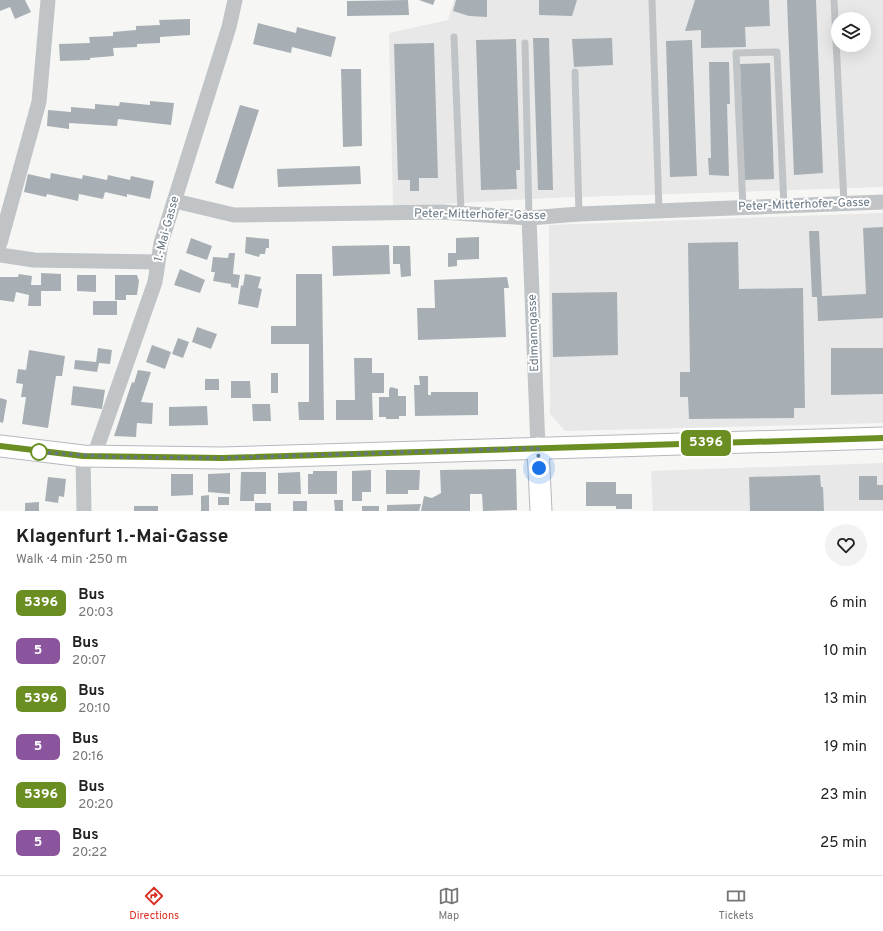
<!DOCTYPE html>
<meta charset="utf-8">
<style>
body{margin:0;font-family:Overpass,sans-serif;background:#f2f2f2;color:#222;height:100vh;display:flex;flex-direction:column;font-size:15px;white-space:nowrap}
*{box-sizing:border-box;margin:0}
p{font-size:13px;color:#767676}
.icon{flex:none;width:22px;height:22px;fill:none;stroke:currentColor;stroke-width:2;stroke-linecap:round;stroke-linejoin:round}
.map{position:relative;height:511px;overflow:hidden}
.sheet{display:flex;flex-direction:column;background:#fff;flex:1}
.sheet>*{flex:none}
.badge{padding:0 8px;border-radius:6px;font-size:14px;line-height:26px}
.tools{position:absolute;left:831px;top:12px;display:grid;gap:8px}
.tools a{display:grid;place-items:center;width:40px;height:40px;border-radius:50%;background:#fff;box-shadow:0 4px 16px #0002;font-size:20px}
.you{position:absolute;width:20px;height:20px;margin:-10px;border:3px solid #fff;border-radius:50%;background:#1a73e8;box-shadow:0 0 0 6px #1a73e833}
.map>.badge{position:absolute;translate:-50% -50%;box-shadow:0 0 0 2px #fff}
.round{display:grid;place-items:center;flex:none;width:42px;height:42px;border-radius:21px;background:#f2f2f2}
.head{display:flex;align-items:center;justify-content:space-between;height:68px;padding:0 16px}
h1{font-size:19px;font-weight:700;line-height:30px}
ul{padding:0;list-style:none}
li{display:flex;align-items:center;gap:12px;height:48px;padding:0 16px}
li div{flex:1}
li b{display:block;font-size:15px}
li em{font-style:normal}
li .badge{min-width:44px;font-weight:700;text-align:center}
.dock{display:flex;justify-content:space-around;align-items:center;height:56px;border-top:1px solid #e0e0e0;background:#fff;font-size:11px;color:#767676}
.dock a{display:grid;justify-items:center;gap:2px}
.dock .selected{color:#d93025}
.map>svg:first-child{display:block}
.built{fill:#e7e8e7;fill-rule:evenodd}
.building{fill:#a7afb4}
.lines{fill:none;stroke-linecap:round;stroke-linejoin:round}
.secondary-casing{stroke:#b5b9bd;stroke-width:23}
.lane{stroke:#c0c4c7;stroke-width:7}
.street{stroke:#c0c4c7;stroke-width:15}
.secondary{stroke:#fff;stroke-width:21}
.line-casing{stroke:#fff;stroke-width:9}
.line{stroke:#6b8e23;stroke-width:6}
.walk{stroke:#677683;stroke-width:4;stroke-dasharray:0 7.2}
.stop-dot{fill:#fff;stroke:#6b8e23;stroke-width:2}
.labels{text-anchor:middle;dominant-baseline:central;stroke-width:4;stroke-linejoin:round;paint-order:stroke}
.street-label{font-size:12px;fill:#677683;stroke:#fff}
</style>
<div class="map">
<svg width="883" height="511" viewBox="0 0 883 511">
<rect width="100%" height="100%" fill="#f6f7f4"/>
<g class="built">
<path d="M454,0H883V187L549,198L393,207L389,33L448,20ZM838,19H864V45H838Z"/>
<polygon points="883,213 883,423 565,431 550,414 549,225"/>
<polygon points="883,463 883,511 653,511 651,471"/>
</g>
<g class="building">
<polygon points="0,0 25,0 31,12 15,19 10,7 0,11"/>
<polygon points="408,0 409,15 347,16 347,1"/>
<polygon points="419,0 435,0 433,5"/>
<polygon points="456,0 487,0 487,17 469,16 453,11"/>
<polygon points="539,0 577,0 572,16 539,15"/>
<polygon points="695,0 769,0 770,26 745,27 746,47 701,48 701,30 685,31"/>
<polygon points="787,0 816,0 823,173 794,175"/>
<polygon points="190,19 190,35 160,37 160,43 137,44 137,47 113,48 114,56 90,58 90,60 60,61 59,44 90,43 89,37 113,36 113,32 136,30 136,26 160,25 159,20"/>
<polygon points="258,23 296,33 297,27 336,37 331,57 292,47 291,53 253,44"/>
<polygon points="533,38 549,38 553,190 538,190"/>
<polygon points="612,38 613,65 574,67 572,39"/>
<polygon points="516,39 520,170 516,170 517,189 481,190 476,40"/>
<polygon points="692,40 697,176 670,177 666,41"/>
<polygon points="434,43 438,178 419,178 419,191 410,191 410,180 398,180 394,44"/>
<polygon points="709,62 729,62 730,104 727,104 729,176 709,175 708,158 711,158"/>
<polygon points="770,63 774,179 744,180 740,64"/>
<polygon points="341,69 361,69 362,146 343,147"/>
<polygon points="150,101 174,103 171,125 118,119 117,126 69,123 69,129 47,126 48,110 71,112 71,107 95,109 95,104 119,106 120,102 150,105"/>
<polygon points="240,105 259,110 233,189 215,183"/>
<polygon points="360,166 361,184 278,187 277,169"/>
<polygon points="51,173 82,179 83,175 107,180 108,175 130,180 131,176 154,181 150,199 127,194 127,197 105,192 103,199 79,194 78,201 47,194 46,197 24,192 28,174 50,179"/>
<polygon points="883,227 883,318 818,321 817,297 812,297 809,231 819,231 822,296 866,294 863,228"/>
<polygon points="246,237 269,239 269,248 266,248 265,254 260,254 259,257 245,253"/>
<polygon points="479,237 479,259 457,260 457,266 448,267 448,253 456,253 456,238"/>
<polygon points="191,238 212,246 207,260 186,253"/>
<polygon points="738,242 739,289 803,288 805,408 794,408 794,418 689,419 688,397 680,397 680,372 690,372 688,243"/>
<polygon points="389,245 390,274 333,276 332,246"/>
<polygon points="393,246 410,246 411,276 401,277 400,264 393,264"/>
<polygon points="229,253 235,253 233,274 240,275 238,288 231,287 231,284 213,281 215,272 211,272 213,257 228,258"/>
<polygon points="180,269 205,280 200,293 174,285"/>
<polygon points="41,273 61,274 61,291 41,291 41,306 28,306 29,295 16,292 14,302 0,300 0,277 18,277 19,274 32,276 31,285 41,285"/>
<polygon points="245,274 261,277 258,288 262,289 258,308 238,304 241,285 243,286"/>
<polygon points="296,274 322,274 324,420 299,420 298,402 309,402 309,344 271,344 271,326 296,326"/>
<polygon points="77,275 96,275 96,292 77,291"/>
<polygon points="115,275 137,275 139,281 137,295 126,295 126,300 115,300"/>
<polygon points="507,277 509,288 504,288 506,337 418,340 417,308 435,308 434,280"/>
<polygon points="617,292 618,355 553,357 552,293"/>
<rect x="93" y="301" width="24" height="14"/>
<polygon points="197,327 217,334 211,349 192,342"/>
<polygon points="178,338 189,342 183,358 172,354"/>
<polygon points="152,345 171,352 165,369 146,362"/>
<polygon points="98,348 112,350 110,364 99,363 97,372 74,369 75,360 96,362"/>
<polygon points="831,348 883,348 883,394 831,395"/>
<polygon points="29,350 65,356 62,376 56,376 48,428 22,424 26,397 21,397 23,384 16,383 18,369 26,370"/>
<polygon points="354,358 372,358 372,373 384,373 384,393 372,393 373,420 336,420 336,400 355,400"/>
<polygon points="138,370 151,372 141,402 153,403 152,424 137,423 136,437 114,436 132,382 134,383"/>
<rect x="271" y="373" width="7" height="20"/>
<polygon points="419,376 428,376 428,395 431,395 431,392 478,392 478,415 415,416 414,385 420,385"/>
<rect x="205" y="379" width="14" height="11"/>
<polygon points="231,381 250,381 251,398 231,398"/>
<polygon points="73,386 105,390 102,409 71,405"/>
<polygon points="391,387 398,389 398,396 406,396 406,416 399,416 399,419 386,419 386,417 379,417 379,397 389,397 389,389"/>
<polygon points="0,398 7,400 3,423 0,422"/>
<polygon points="252,404 270,404 271,421 253,421"/>
<polygon points="207,406 208,425 169,426 169,407"/>
<polygon points="516,469 517,510 483,511 482,494 470,494 470,511 421,511 424,496 432,498 441,493 440,470"/>
<polygon points="371,470 371,492 362,492 362,501 352,501 352,471"/>
<polygon points="386,470 420,470 419,490 408,490 408,494 386,494"/>
<polygon points="313,471 337,471 337,494 308,494 308,474 313,474"/>
<polygon points="241,472 266,472 266,494 254,494 254,501 240,501"/>
<polygon points="300,472 301,494 278,494 278,473"/>
<polygon points="230,473 230,494 208,492 208,474"/>
<polygon points="171,474 193,474 193,495 171,496"/>
<polygon points="820,475 821,487 823,487 824,511 750,511 749,477"/>
<polygon points="859,476 877,476 877,485 883,485 883,500 859,500"/>
<polygon points="48,477 66,479 64,497 59,496 58,503 45,501"/>
<polygon points="586,482 616,482 616,494 632,494 632,509 616,509 616,506 586,506"/>
<polygon points="209,495 209,511 201,511 201,496"/>
<rect x="218" y="497" width="11" height="8"/>
<polygon points="334,500 343,500 343,511 335,511"/>
<rect x="293" y="501" width="14" height="10"/>
<polygon points="39,502 39,511 25,511 25,503"/>
<rect x="255" y="503" width="16" height="8"/>
<polygon points="421,504 419,511 387,511 387,505"/>
<rect x="134" y="506" width="24" height="5"/>
<rect x="362" y="506" width="17" height="5"/>
</g>
<g class="lines">
<g class="secondary-casing">
<g id="secondary">
<polyline points="0,446 83,456 222,458 883,438"/>
<polyline points="538,448 541,511"/>
</g>
</g>
<g class="lane">
<polyline points="652,0 659,211"/>
<polyline points="834,0 844,203"/>
<polyline points="454,37 461,213"/>
<polyline points="525,43 529,218"/>
<polyline points="575,72 579,214"/>
<polyline points="743,208 736,53 777,52 784,206"/>
</g>
<g class="street">
<polyline points="175,201 234,215 442,212 529,218 579,214 883,202"/>
<polyline points="529,218 538,448"/>
<polyline points="0,243 39,102 48,0"/>
<polyline points="0,255 34,260 157,262"/>
<polyline points="83,456 84,511"/>
<polyline points="94,456 155,282 161,243 229,27 235,0"/>
</g>
<use href="#secondary" class="secondary"/>
</g>
<g class="lines">
<g class="line-casing">
<polyline id="line" points="0,446 83,456 222,458 883,438"/>
</g>
<use href="#line" class="line"/>
<polyline class="walk" points="39,452 37,452 114,457 222,458 538,448 539,468"/>
</g>
<circle class="stop-dot" cx="39" cy="452" r="8"/>
<g class="labels">
<g class="street-label">
<text transform="translate(804 205) rotate(-2)">Peter-Mitterhofer-Gasse</text>
<text transform="translate(480 215) rotate(1)">Peter-Mitterhofer-Gasse</text>
<text transform="translate(167 229) rotate(-75)">1.-Mai-Gasse</text>
<text transform="translate(534 333) rotate(-92)">Edlmanngasse</text>
</g>
</g>
</svg>
<div class="tools">
<a><svg class="icon" aria-label="layers" viewBox="0 0 24 24"><path d="M12 4l9 5-9 5-9-5zM3 14l9 5 9-5"/></svg></a>
</div>
<div class="you" style="left:539px;top:468px"></div>
<b class="badge" style="left:706px;top:443px;background:#6b8e23;color:#fff">5396</b>
</div>
<section class="sheet">
<div class="head"><div><h1>Klagenfurt 1.-Mai-Gasse</h1><p>Walk · 4 min · 250 m</p></div><a class="round"><svg class="icon" aria-label="heart" viewBox="0 0 24 24"><path d="M12 20l-8-8c-3-5 5-10 8-4 3-6 11-1 8 4z"/></svg></a></div>
<ul>
<li><span class="badge" style="background:#6b8e23;color:#fff">5396</span><div><b>Bus</b><p>20:03</p></div><em>6 min</em></li>
<li><span class="badge" style="background:#8b559d;color:#fff">5</span><div><b>Bus</b><p>20:07</p></div><em>10 min</em></li>
<li><span class="badge" style="background:#6b8e23;color:#fff">5396</span><div><b>Bus</b><p>20:10</p></div><em>13 min</em></li>
<li><span class="badge" style="background:#8b559d;color:#fff">5</span><div><b>Bus</b><p>20:16</p></div><em>19 min</em></li>
<li><span class="badge" style="background:#6b8e23;color:#fff">5396</span><div><b>Bus</b><p>20:20</p></div><em>23 min</em></li>
<li><span class="badge" style="background:#8b559d;color:#fff">5</span><div><b>Bus</b><p>20:22</p></div><em>25 min</em></li>
</ul>
</section>
<nav class="dock">
<a class="selected"><svg class="icon" aria-label="directions" viewBox="0 0 24 24"><path d="M12 3l9 9-9 9-9-9zM9 14v-3h6M13 9l2 2-2 2"/></svg>Directions</a>
<a><svg class="icon" aria-label="map" viewBox="0 0 24 24"><path d="M3 6l6-2 6 2 6-2v14l-6 2-6-2-6 2zM9 4v14M15 6v14"/></svg>Map</a>
<a><svg class="icon" aria-label="tickets" viewBox="0 0 24 24"><path d="M3 7h18v10H3zM15 7v10"/></svg>Tickets</a>
</nav>
